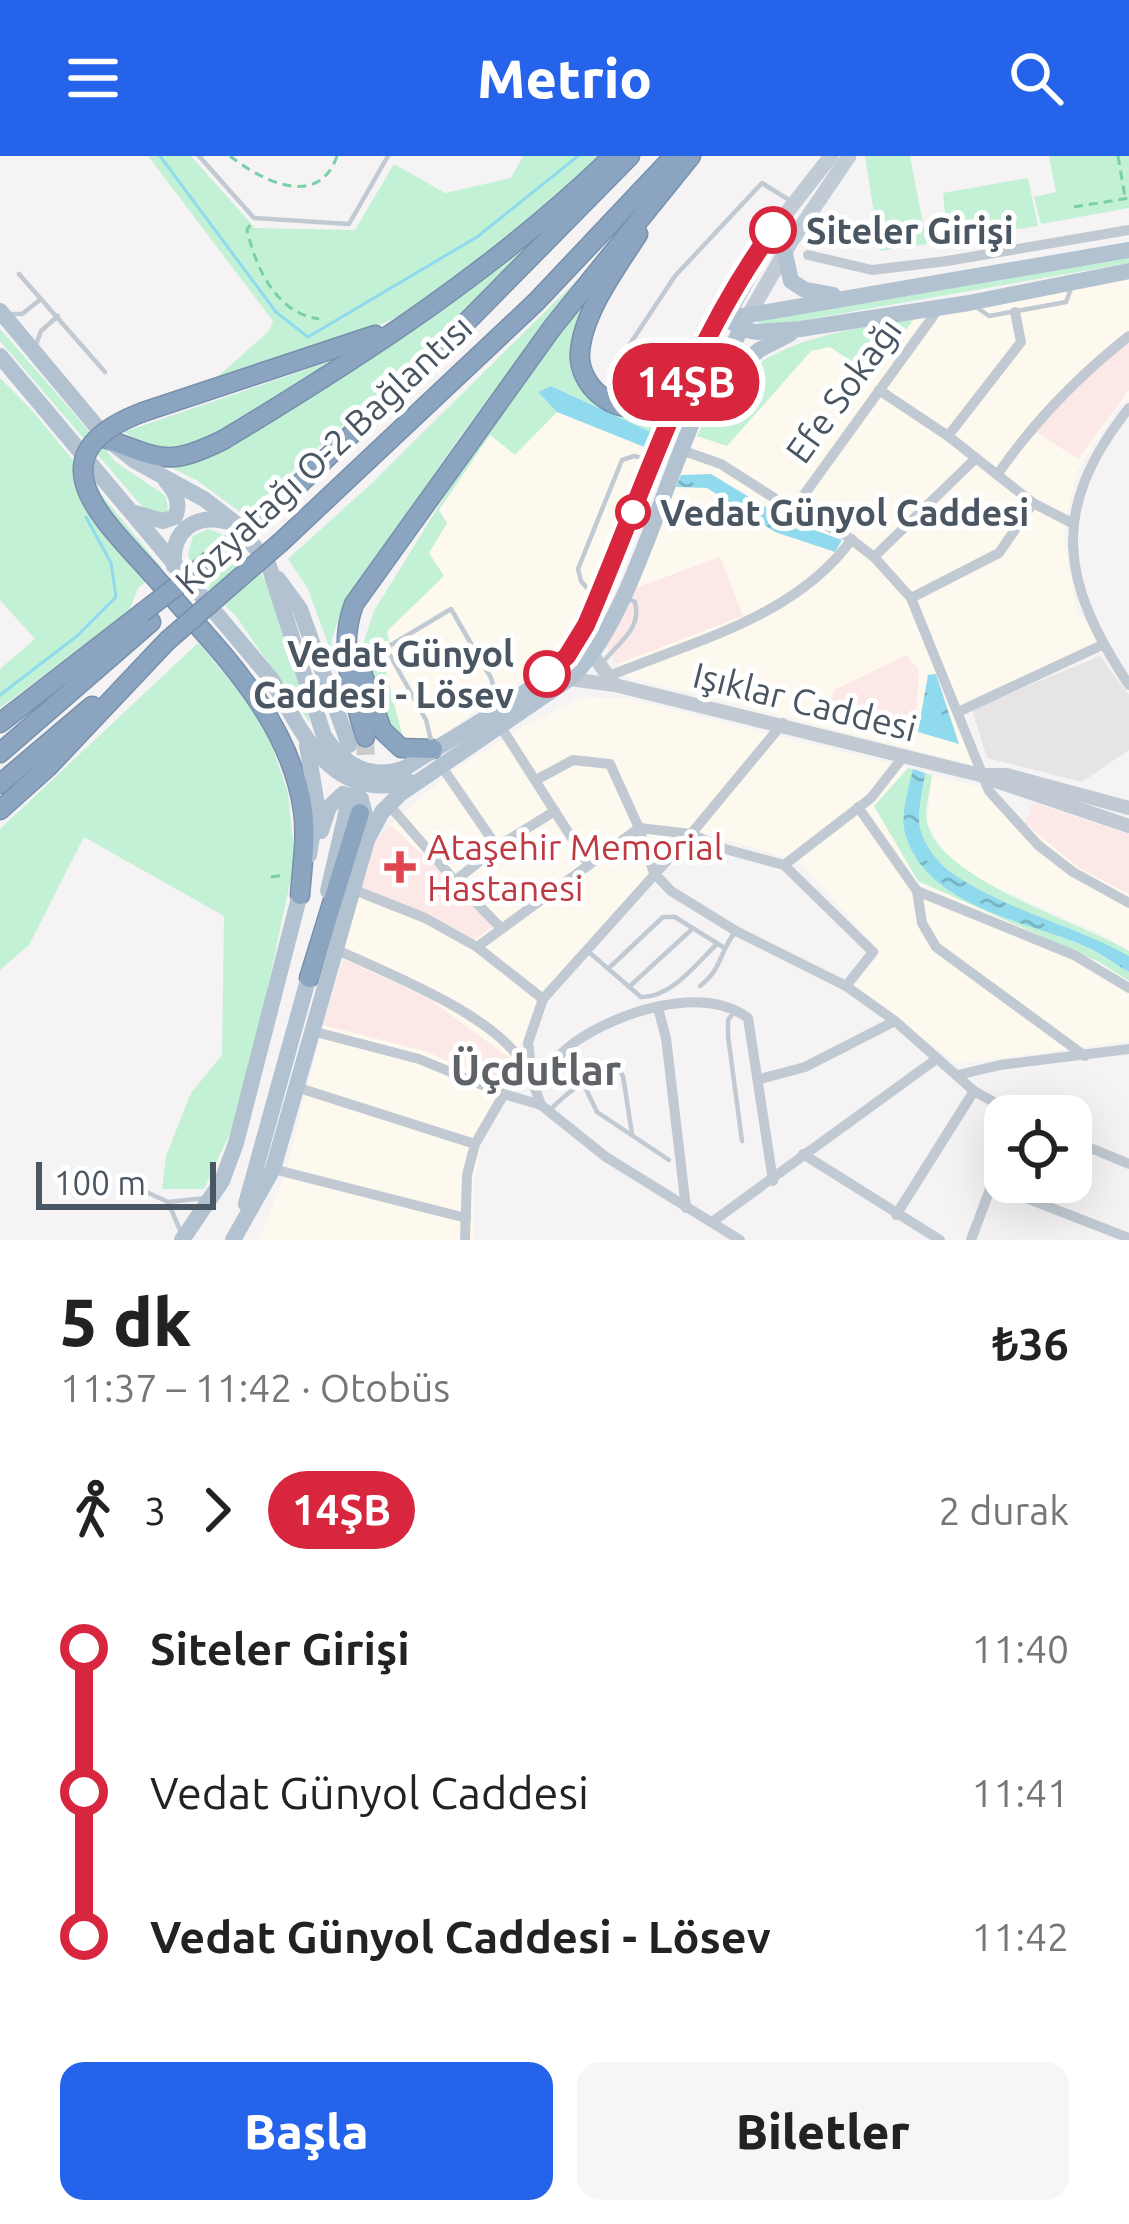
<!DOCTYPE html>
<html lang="tr">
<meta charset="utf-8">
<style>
body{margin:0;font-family:Ubuntu,sans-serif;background:#f6f6f6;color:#222;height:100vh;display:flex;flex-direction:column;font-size:45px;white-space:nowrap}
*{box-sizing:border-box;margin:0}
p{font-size:39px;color:#767676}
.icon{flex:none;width:66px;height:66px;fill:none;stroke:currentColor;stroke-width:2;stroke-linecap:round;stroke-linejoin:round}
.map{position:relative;height:1084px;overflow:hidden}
.panel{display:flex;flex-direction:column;background:#fff;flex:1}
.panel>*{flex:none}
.badge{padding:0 24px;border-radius:39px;font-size:42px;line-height:78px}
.buttons{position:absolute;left:984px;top:939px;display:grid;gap:24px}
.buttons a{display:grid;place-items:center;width:108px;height:108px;border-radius:24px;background:#fff;box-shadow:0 12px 48px #0002;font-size:60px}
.scale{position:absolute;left:36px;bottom:30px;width:180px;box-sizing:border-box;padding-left:12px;border:6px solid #4a5661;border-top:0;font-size:33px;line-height:42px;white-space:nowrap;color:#4a5661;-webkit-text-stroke:9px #fff;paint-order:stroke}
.map>.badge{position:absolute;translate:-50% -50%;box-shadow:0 0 0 6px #fff}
.legs{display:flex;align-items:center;gap:18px;height:132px;padding:0 60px;font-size:39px}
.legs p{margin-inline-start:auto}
.overview{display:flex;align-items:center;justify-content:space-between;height:204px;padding:0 60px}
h1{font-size:66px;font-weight:800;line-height:90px}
.primary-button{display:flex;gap:24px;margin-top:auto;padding:24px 60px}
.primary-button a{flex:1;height:138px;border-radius:24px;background:#2563eb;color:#fff;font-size:48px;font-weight:800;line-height:138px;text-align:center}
.primary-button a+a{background:#f6f6f6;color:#222}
ul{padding:0 60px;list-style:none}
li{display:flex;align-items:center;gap:42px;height:144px;font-size:45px}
li i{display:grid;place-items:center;width:18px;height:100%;margin:0 15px;background:currentColor}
li i::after{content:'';width:30px;height:30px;margin:-15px;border:9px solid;border-radius:50%;background:#fff}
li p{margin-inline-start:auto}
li:first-child i{background:linear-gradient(#0000 50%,currentColor 0)}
li:last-child i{background:linear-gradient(currentColor 50%,#0000 0)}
header{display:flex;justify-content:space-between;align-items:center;height:156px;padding:0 60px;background:#2563eb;color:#fff;font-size:54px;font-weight:800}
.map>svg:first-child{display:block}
.commercial{fill:#fdf9ef}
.education{fill:#e6e4e5}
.medical{fill:#fce8e6}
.grass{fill:#c3f1d5}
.water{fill:url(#water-ripples)}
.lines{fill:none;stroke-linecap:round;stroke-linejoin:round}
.stream{stroke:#90daee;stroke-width:3}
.motorway-tunnel{stroke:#caccce;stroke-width:18;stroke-dasharray:18 9;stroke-linecap:butt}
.motorway-casing{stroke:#7690ad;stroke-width:21}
.path{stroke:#7ad0a6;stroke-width:3;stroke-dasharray:9 6;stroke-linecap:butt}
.service{stroke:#c1cad2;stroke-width:4.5}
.minor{stroke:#c1cad2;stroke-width:10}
.tertiary{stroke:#c1cad2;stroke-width:14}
.secondary{stroke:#c1cbd6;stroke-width:15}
.primary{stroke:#b3c2d1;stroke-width:16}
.motorway{stroke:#8ba5c1;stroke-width:18}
.motorway-bridge-casing{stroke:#7690ad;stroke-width:21;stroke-linecap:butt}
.motorway-bridge{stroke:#8ba5c1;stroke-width:18}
.line-1-casing{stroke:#fff;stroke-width:27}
.line-1{stroke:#d7263d;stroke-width:18}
.stop-1-dot{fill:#fff;stroke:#d7263d;stroke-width:6}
.health-dot{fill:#e0444e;stroke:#fff;stroke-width:4.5}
.labels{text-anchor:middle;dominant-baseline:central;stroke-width:10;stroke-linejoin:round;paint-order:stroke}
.stop-label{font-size:36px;font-weight:bold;fill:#4a5661;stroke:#fff;text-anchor:start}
.street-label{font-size:36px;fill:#4a5661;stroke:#fff}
.health-label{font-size:36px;fill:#be3a42;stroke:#fff;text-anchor:start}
.quarter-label{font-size:42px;font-weight:bold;fill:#5f6368;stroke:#fff}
</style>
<header><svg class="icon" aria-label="menu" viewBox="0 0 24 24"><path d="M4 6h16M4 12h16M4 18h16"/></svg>Metrio<svg class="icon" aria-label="search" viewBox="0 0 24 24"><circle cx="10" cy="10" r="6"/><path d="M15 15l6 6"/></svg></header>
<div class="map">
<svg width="1129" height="1084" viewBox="0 0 1129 1084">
<defs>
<pattern id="water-ripples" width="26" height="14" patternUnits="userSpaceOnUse" patternTransform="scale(3)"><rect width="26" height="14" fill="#90daee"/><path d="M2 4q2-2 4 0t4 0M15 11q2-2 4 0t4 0" fill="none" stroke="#78b4c4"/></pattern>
</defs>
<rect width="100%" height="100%" fill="#f5f3f3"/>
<g class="commercial">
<polygon points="1129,115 1129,243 1118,251 1077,315 1063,377 1077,455 1101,486 963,547 977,610 624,520 606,490 697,280 727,290 811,195 915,162"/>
<polygon points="557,256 647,292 587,464 555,501 442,579 418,589 403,582 385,512 373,503 373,484 389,485 387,476 444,420 429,397 447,367 439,354 490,279 515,298"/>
<polygon points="581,541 625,542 908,612 874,650 918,725 1099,806 1129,825 1129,885 957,908 854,830 880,796 799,705 690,673 537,841 515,906 429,843 343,803 357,734 496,766 390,669 451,616 520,572"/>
<polygon points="932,619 980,631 1016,671 1025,667 1078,711 1129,738 1129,795 1099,777 970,720 948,702 927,667"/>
<polygon points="323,869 425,895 504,929 504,949 481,987 474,1030 475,1084 259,1084 286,1015"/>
</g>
<polygon class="education" points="1100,500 1129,539 1129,594 1082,626 987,602 972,553"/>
<g class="medical">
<polygon points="1129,187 1129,234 1078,303 1033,274 1114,195"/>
<polygon points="720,401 743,460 617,508 606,490 630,434"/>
<polygon points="906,499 919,514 917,549 906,582 828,562 834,534"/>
<polygon points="1033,647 1129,678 1129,738 1078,711 1025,667"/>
<polygon points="390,669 497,767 469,788 357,734 373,688"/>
<polygon points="343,803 429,843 515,906 504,929 425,895 323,869"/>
</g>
<g class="grass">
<path d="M148,0H191L255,72L355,74L394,8L445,37L511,22L523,0H599C552,46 493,104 437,139C367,182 282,204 205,232L269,175L273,165Z"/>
<polygon points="865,0 910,0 927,88 880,95"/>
<polygon points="1049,0 1129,0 1129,52 1041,68 1034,41 1056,36"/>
<polygon points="1028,22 1038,70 948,84 943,37"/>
<polygon points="530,87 500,126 244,359 198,325 164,308 199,306 292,253 460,141"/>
<polygon points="1129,101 1129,107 757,172 760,162"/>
<path d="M605,116C586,159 555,197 590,238L665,248L653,277L551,230L538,236L557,256L515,299L490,279L439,354L447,367L429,397L444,420L387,475L389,485H373V503L385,512L403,582L387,570L367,517L364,485L374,455L490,267Z"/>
<polygon points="577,124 459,282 344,447 331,486 342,525 307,431 288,403 372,327"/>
<path d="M915,162L872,219L830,191L811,195L727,290L697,280C742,186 822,179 915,162Z"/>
<polygon points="0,173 116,306 166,340 168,356 155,359 140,348 0,185"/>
<polygon points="337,203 339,206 187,294 149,291 124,276"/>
<polygon points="0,222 30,252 161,411 138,432 129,455 0,552 0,513 35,483 0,444"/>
<path d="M208,373C274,391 299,509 310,567L236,460L193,419L188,398L193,380Z"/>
<polygon points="198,487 241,537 268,578 288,637 295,703 263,854 231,975 204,1033 162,1033 166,1000 191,937 222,899 224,760 84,681 29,789 0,814 0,673"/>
<polygon points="908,612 913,613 904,672 915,701 1005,761 1085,790 1129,816 1129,825 1099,806 918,725 874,650"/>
<path d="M925,617L932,619C931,633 924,653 927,666C938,723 1080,766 1129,795V800C1073,769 1005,754 952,717C938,707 924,689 920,672C917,656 923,633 925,617Z"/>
</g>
<g class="water">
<polygon points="551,230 653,277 647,292 557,256 538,236"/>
<polygon points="711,318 787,364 842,384 835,396 775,376 707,332 676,331 681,319"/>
<polygon points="936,518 959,588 918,576 928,519"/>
<path d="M913,613L925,617C923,633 917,656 920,672C924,689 938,707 952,717C1005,754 1073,769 1129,800V816C1113,807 1097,795 1080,788C1021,764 925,749 905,677C900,659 909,631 913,613Z"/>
</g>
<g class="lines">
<g class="stream">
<polyline points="160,0 276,156 308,181 477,81 578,0"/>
<polyline points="0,539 77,480 116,441 111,407 86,361"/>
</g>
<polyline class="motorway-tunnel" points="365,581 367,630"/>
<g class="motorway-casing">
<g id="motorway">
<path d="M638,78C617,111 583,156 580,196C577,229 615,262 649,249C670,241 683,220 696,204"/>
<polyline points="143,256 375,179"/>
<path d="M107,283C161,303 168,311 223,284C361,201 497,113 613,0"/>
<polyline points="262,364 435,198 630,0"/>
<polyline points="281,386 536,146 674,0"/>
<path d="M153,419C213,489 289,558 303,654C307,682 302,711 300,739"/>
<polyline points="358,505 382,574 401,592 433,593"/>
<polyline points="0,567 142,457"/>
<path d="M365,581C353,536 337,493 354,448L552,172L691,0"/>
<polyline points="0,597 151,466"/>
<polyline points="0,628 92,550"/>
<polyline points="0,654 48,611 167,485"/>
<polyline points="309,822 360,657"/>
</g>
</g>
<g class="path">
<path d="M230,0C259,23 318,55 337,0"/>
<polyline points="1118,0 1125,41"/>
<polyline points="1074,51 1129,42"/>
<path d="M250,69L247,74C256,112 276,157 319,163"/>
<polyline points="271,721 286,719"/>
</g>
<g class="service">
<polyline points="199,0 254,62 349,68 388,0"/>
<polyline points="19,118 105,216"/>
<polyline points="979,153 989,160 1066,146 1072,130"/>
<polyline points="10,158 22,158 41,143"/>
<polyline points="37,186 41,175 58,160"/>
<polyline points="624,197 675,120 762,27 789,44"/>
<polyline points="593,439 581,425 578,413 622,304 634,300 647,303"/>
<path d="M604,505C619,486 642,473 635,446L629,443"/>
<polyline points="431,584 426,564 386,492 451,453 491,522 500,550"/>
<path d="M590,797L641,841C671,842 696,808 717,788"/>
<polyline points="610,811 663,761 675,761 723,791"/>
<path d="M700,830C724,811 718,797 736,775"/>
<polyline points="629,831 691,774"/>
<polyline points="734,856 728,864 728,880 742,985"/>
<polyline points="584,929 597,956 669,1004"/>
<path d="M549,955C562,941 600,910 618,911L623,920L632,978"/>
<polyline points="125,1026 168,1046 206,1042"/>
<polyline points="168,1046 180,1074"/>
</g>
<g class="minor">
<polyline points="808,99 872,114 947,105 1129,74"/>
<polyline points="879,234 948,280 1033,347 1074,368"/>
<path d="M1129,252C1048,354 1061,427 1129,529"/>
<polyline points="948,280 1021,186 1015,156"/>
<polyline points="681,294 721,308 793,354 844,378 874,401 911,442 989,635 1038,689 1073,716 1129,747"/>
<path d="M997,319C1035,264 1077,221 1129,180"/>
<polyline points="793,354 939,152"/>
<polyline points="874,401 976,302"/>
<polyline points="911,442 999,397 1033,347"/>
<path d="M609,520C694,485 796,461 852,383"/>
<polyline points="958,556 1102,489"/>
<polyline points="501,571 589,709"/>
<polyline points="442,611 497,691"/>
<polyline points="536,624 573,604 610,608 639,672 654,717 671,735 736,775 846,830 895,865 974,935 1019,960"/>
<polyline points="389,649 455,725 497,691 555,655"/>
<polyline points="858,651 917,735 1074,799 1129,832"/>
<polyline points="784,709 873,796 846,830"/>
<polyline points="455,725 502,773"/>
<polyline points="352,733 425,762 477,791 543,843"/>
<polyline points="917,735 922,767 936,791 1085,900"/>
<polyline points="477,791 639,672 691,678 725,693 784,709 871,642 903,601"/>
<path d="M335,793C387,817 481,854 516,898C528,912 535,931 541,949"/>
<polyline points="658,852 666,882 686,1052"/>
<polyline points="312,875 419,903 504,938 541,949 606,1001 740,1084"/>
<polyline points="958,919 1000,909 1129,893"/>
<polyline points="760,923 805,911 895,865"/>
<polyline points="533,926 528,887 543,843 691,678 783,567"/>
<path d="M533,926C547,912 560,897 575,886C618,856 702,828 748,862L773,1025"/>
<polyline points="296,931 475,988"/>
<polyline points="1071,984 1129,1008"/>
<polyline points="803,998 940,1084"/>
<polyline points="273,1013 466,1062"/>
<polyline points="990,1028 1129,1082"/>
<polyline points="896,1059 974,935"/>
<polyline points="712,1066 935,904"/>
<polyline points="465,1084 467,1019 475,988 504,938"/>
<polyline points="971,1084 1005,993"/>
</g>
<g class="tertiary">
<polyline points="592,498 615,529"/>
<polyline points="569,523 615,529 980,619 1007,619 1129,652"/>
<polyline points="984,621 1129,670"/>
</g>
<g class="secondary">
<polyline points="770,78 831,0"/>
<polyline points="714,165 749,108"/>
<polyline points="745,165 792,84 849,0"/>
</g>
<g class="primary">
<polyline points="777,69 732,151 732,166 741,173 756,176 800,173 969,147 1129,115"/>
<polyline points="785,98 791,125 805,134 833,139"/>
<path d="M0,155L107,283L135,305L204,343L235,367L268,407L324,580C343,609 372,626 407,611C448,583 538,536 566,501C599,459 616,400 635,351C659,288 685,226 714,165L1129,94"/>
<path d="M0,200L272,524C304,580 332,646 410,626"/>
<polyline points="711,237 759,194 790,178"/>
<path d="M135,357L163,365L175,361C181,347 176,336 166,325"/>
<path d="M174,410C171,374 195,357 229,366"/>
<polyline points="278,423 300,453 349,589"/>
<polyline points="307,589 317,649 309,699"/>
<polyline points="321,675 329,651 343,638 361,643 368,671"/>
<polyline points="328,735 348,649"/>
<polyline points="246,1048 311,813"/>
<polyline points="182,1084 222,1025 236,987 302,730"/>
<path d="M233,1084L273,1013L367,684L382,656L400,638L569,523C628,473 665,320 701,247C713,221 729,198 741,173"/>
</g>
<use href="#motorway" class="motorway"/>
<g class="motorway-bridge-casing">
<g id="motorway-bridge">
<path d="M143,256C30,299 102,362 153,419"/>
<polyline points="142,457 262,364"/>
<polyline points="167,485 281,386"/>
</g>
</g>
<use href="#motorway-bridge" class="motorway-bridge"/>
</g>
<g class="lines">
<g class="line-1-casing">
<path id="line-1" d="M547,518L567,500L586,469C644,335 686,193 773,74"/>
</g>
<use href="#line-1" class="line-1"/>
</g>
<g class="stop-1-dot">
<circle cx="773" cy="74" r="21"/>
<circle cx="633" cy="356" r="15"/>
<circle cx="547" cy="518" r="21"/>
</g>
<path class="health-dot" d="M394 693h12v12h12v12h-12v12h-12v-12h-12v-12h12z"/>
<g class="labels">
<g class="stop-label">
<text x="806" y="74">Siteler Girişi</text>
<text x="660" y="356">Vedat Günyol Caddesi</text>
<text x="514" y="497" text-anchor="end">Vedat Günyol<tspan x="514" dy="41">Caddesi - Lösev</tspan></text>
</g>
<g class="street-label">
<text transform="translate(843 234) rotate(-54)">Efe Sokağı</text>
<text transform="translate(323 298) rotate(-43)">Kozyatağı O-2 Bağlantısı</text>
<text transform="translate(805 545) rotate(14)">Işıklar Caddesi</text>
</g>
<g class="health-label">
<text x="427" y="690">Ataşehir Memorial<tspan x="427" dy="41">Hastanesi</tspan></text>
</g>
<g class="quarter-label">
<text x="536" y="913">Üçdutlar</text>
</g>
</g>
</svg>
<div class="buttons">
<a><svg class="icon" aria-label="locate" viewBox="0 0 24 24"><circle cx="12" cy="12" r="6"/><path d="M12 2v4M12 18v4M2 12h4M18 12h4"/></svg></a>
</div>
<div class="scale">100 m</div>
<b class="badge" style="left:686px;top:226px;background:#d7263d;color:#fff">14ŞB</b>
</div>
<section class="panel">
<div class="overview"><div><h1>5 dk</h1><p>11:37 – 11:42 · Otobüs</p></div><b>₺36</b></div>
<div class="legs"><svg class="icon" aria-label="walk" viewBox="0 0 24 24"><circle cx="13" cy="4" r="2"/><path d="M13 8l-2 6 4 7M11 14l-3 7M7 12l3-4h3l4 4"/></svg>3<svg class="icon" aria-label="forward" viewBox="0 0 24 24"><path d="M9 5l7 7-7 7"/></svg><b class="badge" style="background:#d7263d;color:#fff">14ŞB</b><p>2 durak</p></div>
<ul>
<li><i style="color:#d7263d"></i><b>Siteler Girişi</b><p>11:40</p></li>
<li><i style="color:#d7263d"></i><span>Vedat Günyol Caddesi</span><p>11:41</p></li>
<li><i style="color:#d7263d"></i><b>Vedat Günyol Caddesi - Lösev</b><p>11:42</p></li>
</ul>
<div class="primary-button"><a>Başla</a><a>Biletler</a></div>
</section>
